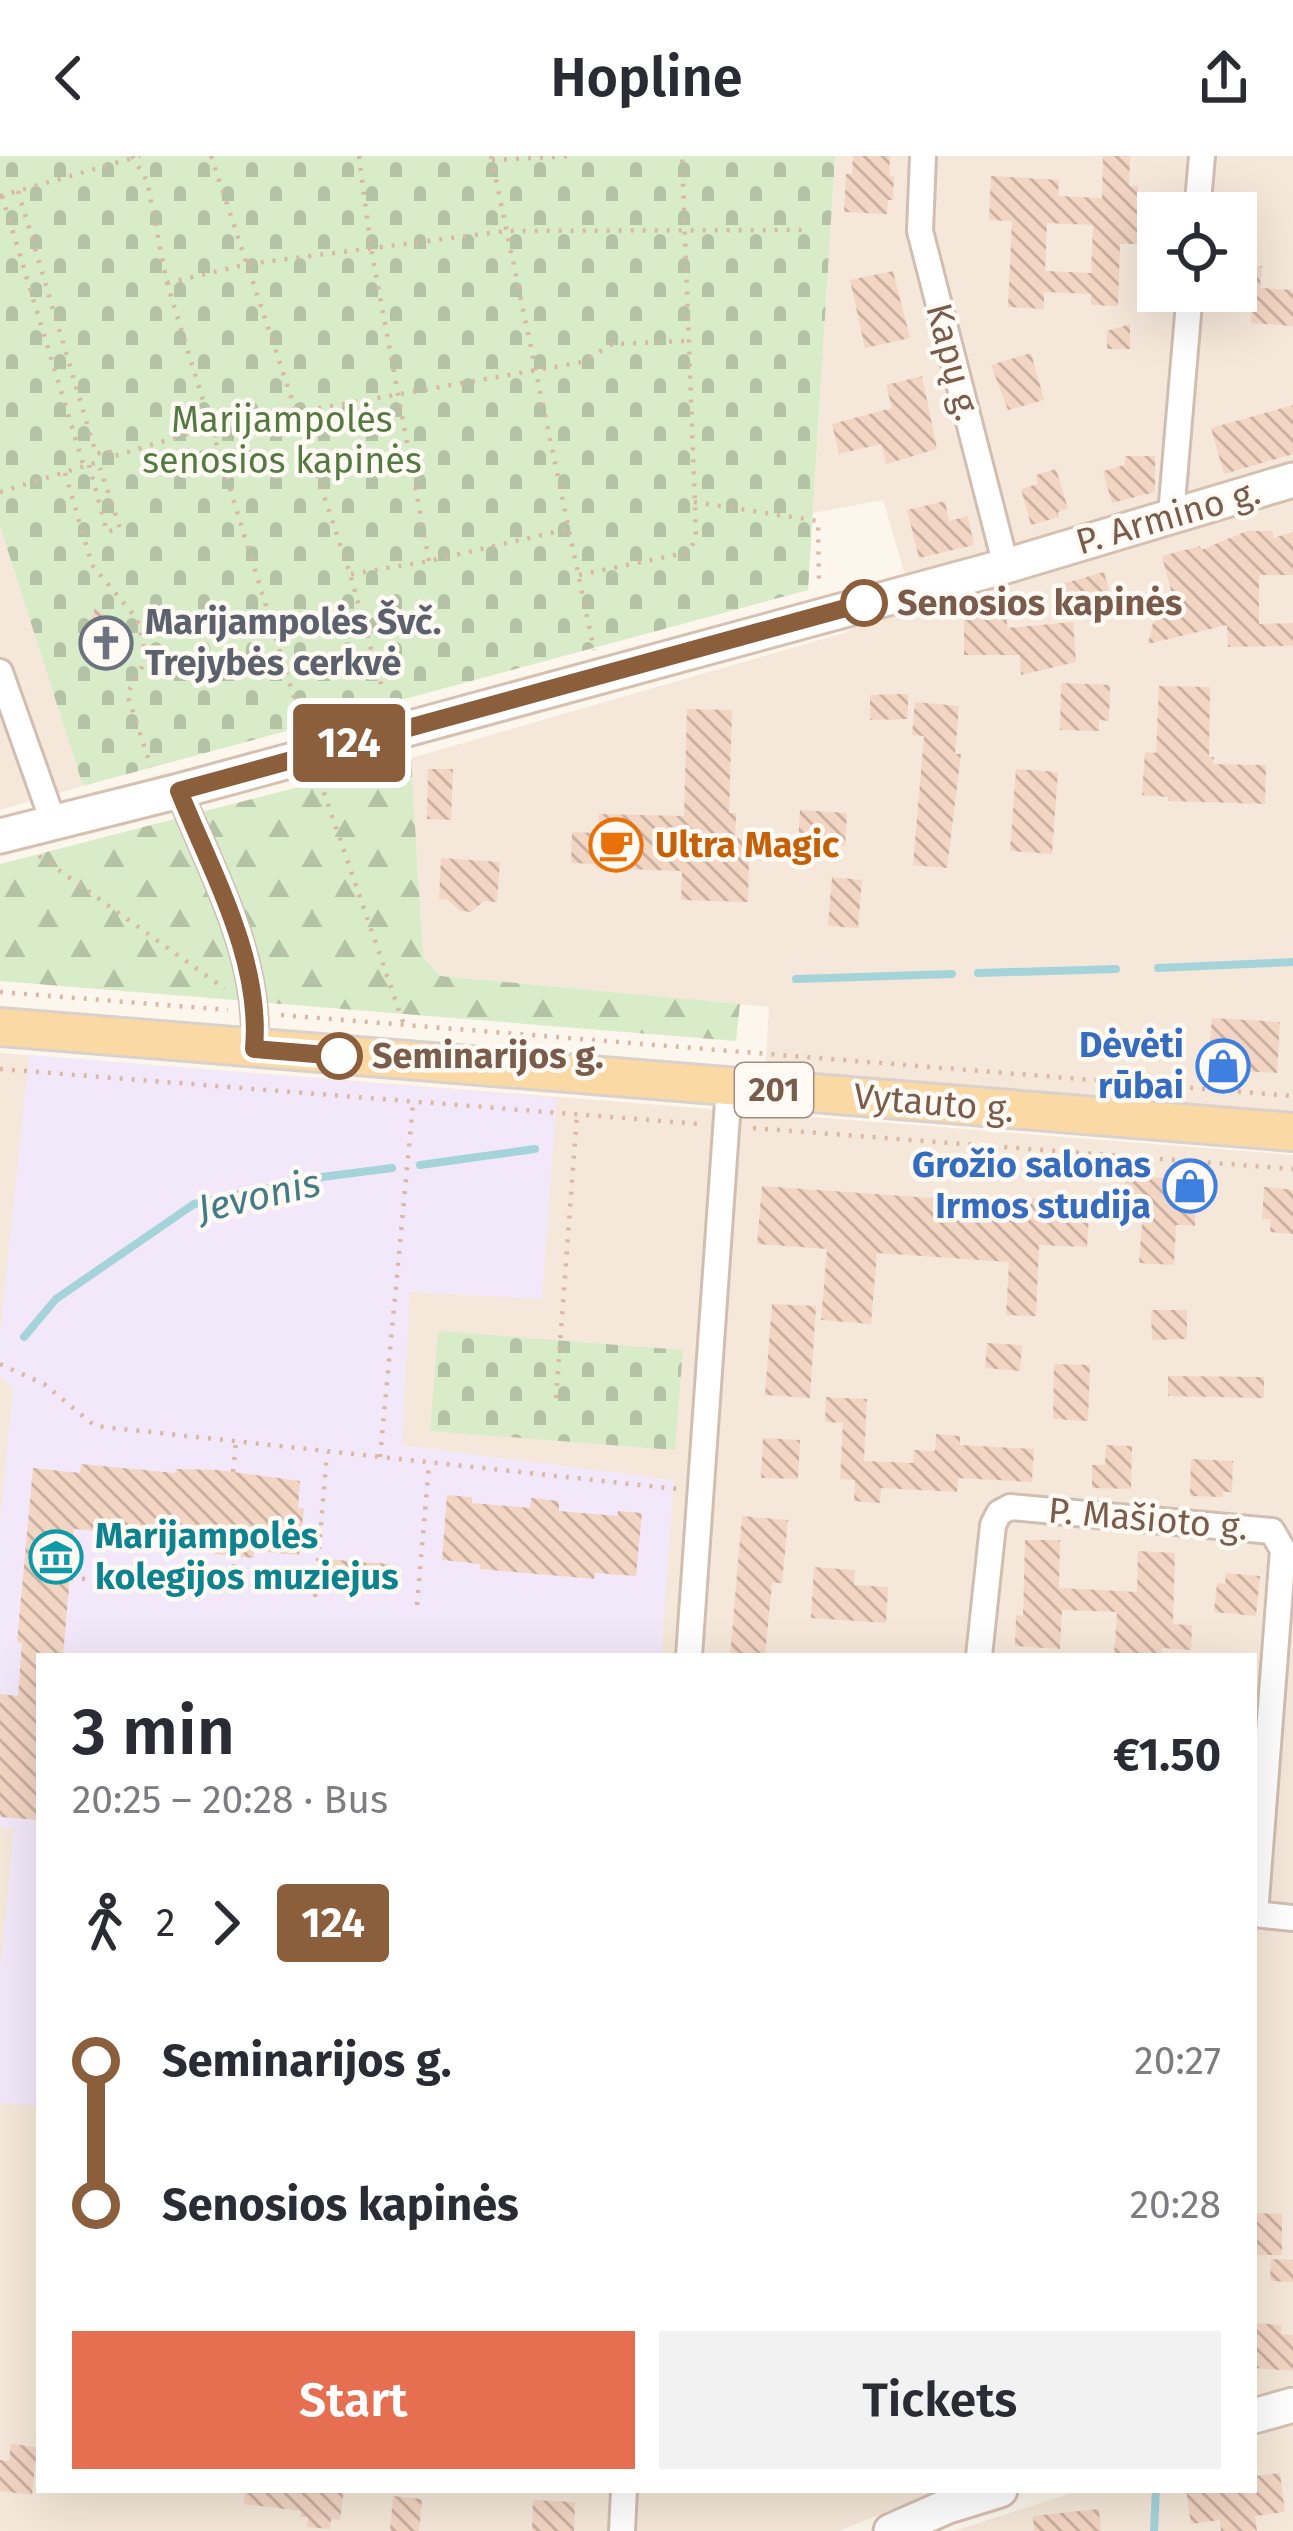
<!DOCTYPE html>
<meta charset="utf-8">
<style>
body{margin:0;font-family:"Fira Sans",sans-serif;background:#f2f2f3;color:#2b2b33;height:100vh;display:flex;flex-direction:column;font-size:45px;white-space:nowrap}
*{box-sizing:border-box;margin:0}
p{font-size:39px;color:#7c7c81}
.icon{flex:none;width:66px;height:66px;fill:none;stroke:currentColor;stroke-width:2;stroke-linecap:round;stroke-linejoin:round}
.map{position:relative;flex:1;overflow:hidden}
.panel{position:absolute;left:36px;top:1497px;width:1221px;height:840px;display:flex;flex-direction:column;background:#fff;border-radius:0px;box-shadow:0 12px 48px #0002}
.panel>*{flex:none}
.badge{padding:0 24px;border-radius:9px;font-size:42px;line-height:78px}
.buttons{position:absolute;left:1137px;top:36px;display:grid;gap:24px}
.buttons a{display:grid;place-items:center;width:120px;height:120px;border-radius:0px;background:#fff;box-shadow:0 12px 48px #0002;font-size:60px}
.map>.badge{position:absolute;translate:-50% -50%;box-shadow:0 0 0 6px #fff}
.legs{display:flex;align-items:center;gap:18px;height:132px;padding:0 36px;font-size:39px}
.legs p{margin-inline-start:auto}
.head{display:flex;align-items:center;justify-content:space-between;height:204px;padding:0 36px}
h1{font-size:66px;font-weight:600;line-height:90px}
.action{display:flex;gap:24px;margin-top:auto;padding:24px 36px}
.action a{flex:1;height:138px;border-radius:0px;background:#e76f51;color:#fff;font-size:48px;font-weight:600;line-height:138px;text-align:center}
.action a+a{background:#f2f2f3;color:#2b2b33}
ul{padding:0 36px;list-style:none}
li{display:flex;align-items:center;gap:42px;height:144px;font-size:45px}
li i{display:grid;place-items:center;width:18px;height:100%;margin:0 15px;background:currentColor}
li i::after{content:'';width:30px;height:30px;margin:-15px;border:9px solid;border-radius:50%;background:#fff}
li p{margin-inline-start:auto}
li:first-child i{background:linear-gradient(#0000 50%,currentColor 0)}
li:last-child i{background:linear-gradient(currentColor 50%,#0000 0)}
header{display:flex;justify-content:space-between;align-items:center;height:156px;padding:0 36px;background:#fff;font-size:54px;font-weight:600}
.map>svg:first-child{display:block}
.residential{fill:#f5e8da;fill-rule:evenodd}
.education{fill:#f3e8fa}
.forest{fill:url(#forest-firs)}
.cemetery{fill:url(#cemetery-stones)}
.lines{fill:none;stroke-linecap:round;stroke-linejoin:round}
.stream{stroke:#a5d3da;stroke-width:8}
.building{fill:url(#building-back-hatch);fill-rule:evenodd}
.street-casing{stroke:#d1beb0;stroke-width:30}
.secondary-casing{stroke:#d6c0b0;stroke-width:39}
.primary-casing{stroke:#dad1cd;stroke-width:42}
.path{stroke:#d9b8a5;stroke-width:4.5;stroke-dasharray:3 9;stroke-linecap:butt}
.street{stroke:#fff;stroke-width:24}
.secondary{stroke:#fff;stroke-width:33}
.primary{stroke:#fbd9a5;stroke-width:36}
.line-1-casing{stroke:#fff;stroke-width:27}
.line-1{stroke:#8b5e3c;stroke-width:18}
.stop-1-dot{fill:#fff;stroke:#8b5e3c;stroke-width:6}
.labels{text-anchor:middle;dominant-baseline:central;stroke-width:9;stroke-linejoin:round;paint-order:stroke}
.shield{fill:#fffaf3;stroke:#a28b7f;stroke-width:3}
.shield-label{font-size:33px;font-weight:bold;fill:#7a5c4d}
.street-label{font-size:36px;fill:#7a5c4d;stroke:#fffaf3}
.park-label{font-size:36px;fill:#537a41;stroke:#fffaf3}
.stop-label{font-size:36px;font-weight:bold;fill:#7a5c4d;stroke:#fffaf3;text-anchor:start}
.worship-label{font-size:36px;font-weight:bold;fill:#5b616d;stroke:#fffaf3;text-anchor:start}
.food-label{font-size:36px;font-weight:bold;fill:#c56008;stroke:#fffaf3;text-anchor:start}
.shop-label{font-size:36px;font-weight:bold;fill:#366cbe;stroke:#fffaf3;text-anchor:end}
.culture-label{font-size:36px;font-weight:bold;fill:#0d838f;stroke:#fffaf3;text-anchor:start}
.water-label{font-size:39px;font-style:italic;fill:#437c86;stroke:#fffaf3}
</style>
<header><svg class="icon" aria-label="back" viewBox="0 0 24 24"><path d="M15 5l-7 7 7 7"/></svg>Hopline<svg class="icon" aria-label="share" viewBox="0 0 24 24"><path d="M12 15V3M7 8l5-5 5 5M5 13v7h14v-7"/></svg></header>
<div class="map">
<svg width="1293" height="2375" viewBox="0 0 1293 2375">
<defs>
<pattern id="forest-firs" width="22" height="20" patternUnits="userSpaceOnUse" patternTransform="scale(3)"><rect width="22" height="20" fill="#d8ecc9"/><path d="M5 1l3.5 6h-7zM16 11l3.5 6h-7z" fill="#b4c2a5"/></pattern>
<pattern id="cemetery-stones" width="16" height="16" patternUnits="userSpaceOnUse" patternTransform="scale(3)"><rect width="16" height="16" fill="#d8ecc9"/><path d="M2 7V4a2 2 0 0 1 4 0v3zM10 15v-3a2 2 0 0 1 4 0v3z" fill="#b4c2a5"/></pattern>
<pattern id="building-back-hatch" width="6" height="6" patternUnits="userSpaceOnUse" patternTransform="scale(3)"><rect width="6" height="6" fill="#f3d5c3"/><path d="M-1 5l2 2M0 0l6 6M5-1l2 2" fill="none" stroke="#cab0a1"/></pattern>
</defs>
<rect width="100%" height="100%" fill="#fdf6ec"/>
<g class="residential">
<path d="M835,0H1293V976L764,933L769,851L442,820L423,801L411,602L844,477L910,436L883,344L813,357ZM1158,57H1236V135H1158Z"/>
<polygon points="0,370 83,630 0,654"/>
<polygon points="0,897 1293,999 1293,2228 1254,2243 1254,1500 39,1500 39,2334 940,2334 839,2375 0,2375"/>
<polygon points="1293,2267 1293,2375 954,2375 1081,2334 1254,2334 1254,2282"/>
</g>
<polygon class="education" points="29,899 557,942 542,1143 410,1136 402,1289 674,1324 661,1500 39,1500 39,1950 0,1947 0,1816 14,1673 0,1671 0,1365 13,1232 0,1220 0,1178"/>
<polygon class="forest" points="411,602 423,801 441,820 740,848 736,885 0,825 0,708"/>
<g class="cemetery">
<polygon points="0,0 835,0 808,434 83,630 0,370"/>
<polygon points="438,1175 683,1194 675,1294 430,1275"/>
</g>
<g class="lines">
<g class="stream">
<polyline points="1158,812 1293,806"/>
<polyline points="978,817 1116,813"/>
<polyline points="796,823 952,818"/>
<polyline points="420,1009 535,993"/>
<polyline points="24,1181 56,1143 194,1048 322,1021 392,1012"/>
<polyline points="1154,2375 1156,2334"/>
</g>
</g>
<g class="building">
<polygon points="853,0 890,0 889,20 894,20 893,44 888,44 887,58 844,56 846,18 852,18"/>
<path d="M1103,0H1130L1129,30H1138V50L1158,51V88H1120L1118,150L1091,149V138L1044,136V153L1008,151L1012,65L989,64L991,20L1059,24L1058,40L1102,42ZM1047,67L1093,69L1091,117L1045,115Z"/>
<polygon points="1236,109 1262,110 1260,132 1293,134 1293,170 1251,167 1252,148 1236,147"/>
<polygon points="893,115 910,182 865,192 850,124"/>
<polygon points="1130,168 1130,193 1107,193 1107,175"/>
<polygon points="1031,197 1044,244 1008,254 991,209"/>
<polygon points="922,220 937,293 886,308 881,288 839,298 832,268 892,252 886,229"/>
<polygon points="1293,249 1293,298 1224,318 1211,272"/>
<polygon points="1125,300 1155,300 1155,336 1112,347 1103,315 1125,309"/>
<polygon points="1056,313 1068,353 1058,356 1059,361 1031,369 1021,333 1038,328 1036,319"/>
<polygon points="945,345 949,365 968,360 974,389 919,402 907,354"/>
<polygon points="1247,375 1273,375 1273,382 1293,376 1293,419 1259,419 1259,468 1293,467 1293,490 1228,491 1227,469 1148,488 1153,467 1173,442 1162,400 1200,390 1201,394"/>
<polygon points="1104,416 1114,452 1071,464 1062,428"/>
<polygon points="964,449 1007,449 1007,472 1073,466 1076,506 1021,519 1020,499 964,499"/>
<polygon points="95,452 115,466 126,503 99,511 87,474"/>
<polygon points="1061,527 1110,529 1109,565 1099,564 1099,575 1060,574"/>
<polygon points="1159,530 1210,531 1209,601 1214,601 1213,608 1266,609 1265,648 1168,645 1168,641 1142,639 1145,596 1156,597"/>
<polygon points="902,538 908,538 908,563 870,564 870,539"/>
<polygon points="915,546 959,550 955,598 961,598 947,712 913,709 924,580 912,579"/>
<polygon points="687,553 732,554 729,657 736,657 735,682 743,682 742,701 749,701 748,746 681,744 682,715 596,712 596,708 571,707 572,676 598,677 599,658 684,660"/>
<polygon points="428,613 453,613 451,664 427,663"/>
<polygon points="1016,613 1058,616 1052,698 1010,695"/>
<polygon points="800,654 847,657 845,690 798,687"/>
<polygon points="441,702 500,706 497,746 484,745 471,756 460,755 448,744 439,743"/>
<polygon points="832,721 862,724 858,772 828,770"/>
<polygon points="1212,862 1280,866 1277,917 1208,913"/>
<polygon points="1125,1020 1197,1024 1195,1070 1176,1069 1174,1109 1139,1107 1142,1067 1123,1066"/>
<polygon points="762,1030 1015,1048 1015,1041 1090,1045 1087,1091 1039,1089 1036,1160 1006,1159 1009,1106 877,1097 871,1168 821,1164 827,1093 757,1088"/>
<polygon points="1264,1031 1293,1034 1293,1078 1270,1076 1271,1063 1262,1063"/>
<polygon points="772,1148 816,1150 810,1242 765,1239"/>
<polygon points="1151,1154 1187,1154 1187,1183 1152,1184"/>
<polygon points="987,1187 1022,1189 1020,1215 985,1212"/>
<polygon points="1054,1208 1090,1209 1088,1265 1053,1263"/>
<polygon points="1168,1220 1264,1221 1264,1242 1168,1240"/>
<polygon points="826,1241 867,1243 864,1305 913,1307 914,1294 935,1295 936,1278 960,1280 960,1289 1034,1293 1032,1326 958,1322 957,1336 881,1332 880,1347 854,1345 855,1324 840,1323 843,1267 825,1266"/>
<polygon points="763,1282 800,1284 798,1323 761,1322"/>
<polygon points="1106,1289 1132,1290 1131,1333 1092,1332 1092,1309 1105,1309"/>
<polygon points="1191,1303 1233,1305 1232,1336 1223,1336 1223,1341 1190,1340"/>
<polygon points="81,1308 175,1317 176,1313 218,1314 300,1325 298,1352 304,1352 299,1399 254,1395 254,1402 214,1398 215,1391 172,1387 172,1382 74,1373 63,1500 39,1500 39,1664 0,1661 0,1538 18,1540 22,1487 17,1486 33,1312 80,1317"/>
<polygon points="447,1339 472,1341 472,1347 530,1352 531,1342 559,1345 559,1355 617,1360 618,1355 642,1357 636,1420 595,1417 594,1423 480,1413 480,1408 442,1404"/>
<polygon points="742,1360 788,1364 782,1427 772,1427 765,1500 730,1500"/>
<polygon points="1025,1384 1060,1384 1059,1432 1137,1436 1138,1395 1175,1397 1173,1468 1192,1469 1191,1494 1162,1492 1161,1500 1114,1500 1117,1456 1062,1454 1060,1493 1015,1490 1016,1459 1023,1460"/>
<polygon points="324,1403 390,1408 388,1433 322,1428"/>
<polygon points="814,1411 855,1414 854,1429 888,1431 886,1467 811,1462"/>
<polygon points="1226,1417 1260,1420 1256,1460 1214,1456 1217,1427 1225,1428"/>
<polygon points="1254,2057 1282,2058 1282,2099 1254,2099"/>
<polygon points="1271,2103 1293,2104 1293,2126 1270,2125"/>
<polygon points="1257,2167 1282,2169 1281,2178 1293,2179 1293,2215 1254,2212"/>
<polygon points="11,2288 37,2291 32,2339 0,2335 0,2304 9,2305"/>
<polygon points="1280,2317 1285,2356 1255,2360 1257,2375 1221,2375 1220,2364 1191,2368 1186,2334 1254,2334 1254,2320"/>
<polygon points="245,2334 344,2334 340,2364 331,2363 330,2373 307,2371 308,2361 300,2361 301,2355 244,2348"/>
<polygon points="393,2340 422,2343 419,2375 390,2375"/>
<polygon points="533,2344 575,2346 574,2375 532,2375"/>
<polygon points="1099,2353 1101,2375 1034,2375 1033,2360"/>
</g>
<g class="lines">
<g class="street-casing">
<g id="street">
<polyline points="923,0 920,75 1006,410"/>
<polyline points="1197,57 1202,0"/>
<polyline points="1171,359 1190,135"/>
<polyline points="0,516 54,668"/>
<path d="M179,635C212,717 262,804 254,893"/>
<polyline points="689,1500 729,931"/>
<polyline points="979,1500 993,1369 999,1357 1010,1351 1272,1375 1283,1394 1255,1758"/>
<polyline points="1254,1758 1293,1762"/>
<polyline points="622,2375 624,2334"/>
</g>
</g>
<g class="secondary-casing">
<g id="secondary">
<polyline points="0,680 179,635 1006,410 1293,324"/>
<polyline points="1254,2260 1293,2249"/>
<polyline points="891,2375 948,2350 1000,2334"/>
</g>
</g>
<g class="primary-casing">
<polyline id="primary" points="0,871 1293,976"/>
</g>
<g class="path">
<polyline points="132,0 147,25 167,127 304,574"/>
<polyline points="211,0 350,418 382,532"/>
<polyline points="359,0 371,92 429,405"/>
<polyline points="491,0 594,494"/>
<polyline points="492,4 572,0"/>
<polyline points="18,35 96,298 109,294 111,301 211,271"/>
<polyline points="0,40 140,0"/>
<polyline points="2,40 84,311"/>
<polyline points="167,127 248,108 506,75 810,74"/>
<polyline points="214,280 297,256 583,206 612,188 687,185"/>
<polyline points="89,309 107,376 120,372 100,312"/>
<polyline points="65,317 92,409 137,463 147,502 127,538 151,611"/>
<polyline points="0,336 98,306"/>
<polyline points="694,346 818,365 819,431"/>
<polyline points="351,418 429,405 568,373"/>
<polyline points="579,419 690,396 696,379 682,0"/>
<polyline points="320,625 404,869"/>
<polyline points="39,700 225,833"/>
<polyline points="0,836 228,854"/>
<polyline points="281,859 1293,940"/>
<polyline points="0,913 700,968"/>
<polyline points="753,972 1293,1013"/>
<polyline points="0,1208 44,1228 95,1270 677,1333"/>
<polyline points="556,1242 577,958"/>
<polyline points="380,1301 413,948"/>
<polyline points="233,1316 236,1286"/>
<polyline points="70,1422 89,1423"/>
<polyline points="231,1435 235,1400"/>
<polyline points="315,1441 327,1297"/>
<polyline points="417,1449 429,1309"/>
</g>
<use href="#street" class="street"/>
<use href="#secondary" class="secondary"/>
<use href="#primary" class="primary"/>
</g>
<g class="lines">
<g class="line-1-casing">
<path id="line-1" d="M339,900L254,893C262,804 212,717 179,635L864,447"/>
</g>
<use href="#line-1" class="line-1"/>
</g>
<defs>
<g id="church-ring" transform="scale(2.7)"><circle r="9.5" fill="#fffaf3" stroke="#6b7280" stroke-width="1.5"/><path d="M-1.2-6h2.4v3.5h3.3v2.4h-3.3V6h-2.4V-.1h-3.3v-2.4h3.3Z" fill="#6b7280"/></g>
<g id="cafe-ring" transform="scale(2.7)"><circle r="9.5" fill="#fffaf3" stroke="#e8710a" stroke-width="1.5"/><path d="M-5.5-4.5H6V0H3Q3 3.5 0 3.5H-2.5Q-5.5 3.5-5.5 0ZM3-3.2v2h1.7v-2ZM-6 4.5H4V6H-6Z" fill="#e8710a"/></g>
<g id="shop-ring" transform="scale(2.7)"><circle r="9.5" fill="#fffaf3" stroke="#3f7fe0" stroke-width="1.5"/><path d="M-5-2.5h2.3a2.7 3.5 0 0 1 5.4 0H5L5.5 6h-11ZM-1.5-2.5h3a1.5 2.3 0 0 0-3 0Z" fill="#3f7fe0"/></g>
<g id="museum-ring" transform="scale(2.7)"><circle r="9.5" fill="#fffaf3" stroke="#0f9aa8" stroke-width="1.5"/><path d="M0-6L6-3V-2H-6V-3ZM-5-1h2V3h-2ZM-1-1h2V3h-2ZM3-1h2V3H3ZM-6 4H6V6H-6Z" fill="#0f9aa8"/></g>
</defs>
<g fill-rule="evenodd">
<use href="#church-ring" x="106" y="487"/>
<use href="#cafe-ring" x="616" y="689"/>
<use href="#shop-ring" x="1223" y="910"/>
<use href="#shop-ring" x="1190" y="1030"/>
<use href="#museum-ring" x="56" y="1401"/>
</g>
<g class="stop-1-dot">
<circle cx="864" cy="447" r="21"/>
<circle cx="339" cy="900" r="21"/>
</g>
<g class="labels">
<rect class="shield" x="735" y="907" width="78" height="54" rx="9"/>
<g class="shield-label">
<text x="774" y="934">201</text>
</g>
<g class="street-label">
<text transform="translate(953 206) rotate(75)">Kapų g.</text>
<text transform="translate(1168 361) rotate(-16)">P. Armino g.</text>
<text transform="translate(934 947) rotate(5)">Vytauto g.</text>
<text transform="translate(1148 1363) rotate(5)">P. Mašioto g.</text>
</g>
<g class="park-label">
<text x="282" y="264">Marijampolės<tspan x="282" dy="41">senosios kapinės</tspan></text>
</g>
<g class="stop-label">
<text x="897" y="447">Senosios kapinės</text>
<text x="372" y="900">Seminarijos g.</text>
</g>
<g class="worship-label">
<text x="145" y="466">Marijampolės Švč.<tspan x="145" dy="41">Trejybės cerkvė</tspan></text>
</g>
<g class="food-label">
<text x="655" y="689">Ultra Magic</text>
</g>
<g class="shop-label">
<text x="1184" y="889">Dėvėti<tspan x="1184" dy="41">rūbai</tspan></text>
<text x="1151" y="1009">Grožio salonas<tspan x="1151" dy="41">Irmos studija</tspan></text>
</g>
<g class="culture-label">
<text x="95" y="1380">Marijampolės<tspan x="95" dy="41">kolegijos muziejus</tspan></text>
</g>
<g class="water-label">
<text transform="translate(259 1040) rotate(-13)">Jevonis</text>
</g>
</g>
</svg>
<div class="buttons">
<a><svg class="icon" aria-label="locate" viewBox="0 0 24 24"><circle cx="12" cy="12" r="6"/><path d="M12 2v4M12 18v4M2 12h4M18 12h4"/></svg></a>
</div>
<b class="badge" style="left:349px;top:587px;background:#8b5e3c;color:#fff">124</b>
<section class="panel">
<div class="head"><div><h1>3 min</h1><p>20:25 – 20:28 · Bus</p></div><b>€1.50</b></div>
<div class="legs"><svg class="icon" aria-label="walk" viewBox="0 0 24 24"><circle cx="13" cy="4" r="2"/><path d="M13 8l-2 6 4 7M11 14l-3 7M7 12l3-4h3l4 4"/></svg>2<svg class="icon" aria-label="forward" viewBox="0 0 24 24"><path d="M9 5l7 7-7 7"/></svg><b class="badge" style="background:#8b5e3c;color:#fff">124</b></div>
<ul>
<li><i style="color:#8b5e3c"></i><b>Seminarijos g.</b><p>20:27</p></li>
<li><i style="color:#8b5e3c"></i><b>Senosios kapinės</b><p>20:28</p></li>
</ul>
<div class="action"><a>Start</a><a>Tickets</a></div>
</section>
</div>
